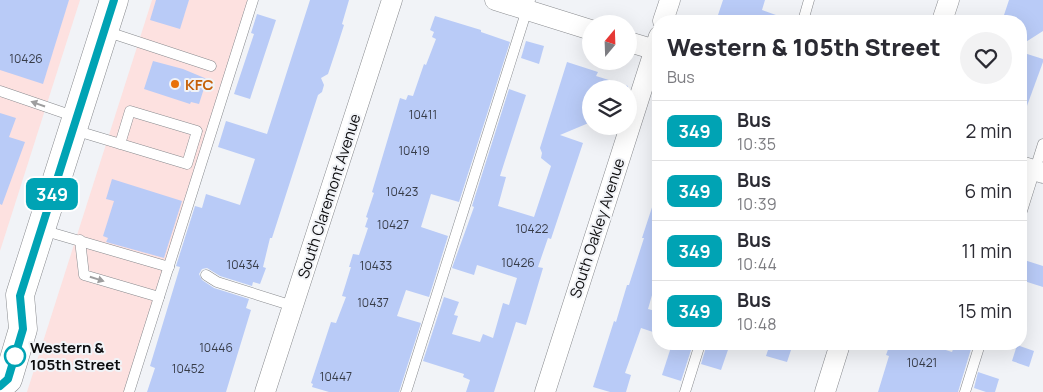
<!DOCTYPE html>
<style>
body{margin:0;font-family:Manrope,sans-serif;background:#f2f2f3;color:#2b2b33;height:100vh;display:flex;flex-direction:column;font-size:19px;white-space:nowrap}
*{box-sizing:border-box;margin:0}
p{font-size:16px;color:#7c7c81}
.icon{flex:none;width:28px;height:28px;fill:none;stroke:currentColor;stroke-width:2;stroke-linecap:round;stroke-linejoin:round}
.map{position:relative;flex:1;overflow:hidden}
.sheet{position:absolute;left:652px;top:15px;width:375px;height:335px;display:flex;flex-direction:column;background:#fff;border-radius:20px;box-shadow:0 5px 20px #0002}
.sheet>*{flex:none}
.badge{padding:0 10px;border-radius:8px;font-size:18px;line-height:32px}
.needle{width:32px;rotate:19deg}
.fabs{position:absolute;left:582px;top:15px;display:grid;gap:10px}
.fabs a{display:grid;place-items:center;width:55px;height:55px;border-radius:50%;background:#fff;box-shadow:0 5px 20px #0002;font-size:25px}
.map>.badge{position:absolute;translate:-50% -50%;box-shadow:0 0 0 2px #fff}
.round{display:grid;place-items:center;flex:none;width:52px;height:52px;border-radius:26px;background:#f2f2f3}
.summary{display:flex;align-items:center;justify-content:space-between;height:85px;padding:0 15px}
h1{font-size:24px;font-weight:800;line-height:38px}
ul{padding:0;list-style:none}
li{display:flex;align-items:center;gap:15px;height:60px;padding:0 15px;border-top:1px solid #e1e1e2}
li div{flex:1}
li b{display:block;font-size:19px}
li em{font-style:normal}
li .badge{min-width:55px;font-weight:700;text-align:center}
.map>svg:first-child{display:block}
.commercial{fill:#fde1e0}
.building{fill:#b9cbf7}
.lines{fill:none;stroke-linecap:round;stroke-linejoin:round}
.service-casing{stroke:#888a8e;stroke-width:11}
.minor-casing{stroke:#888a8e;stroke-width:21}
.secondary-casing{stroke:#888a8e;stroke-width:29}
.service{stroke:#fff;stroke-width:10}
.minor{stroke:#fff;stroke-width:20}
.secondary{stroke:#fff;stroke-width:28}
.oneway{fill:#9e9e9f}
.line-casing{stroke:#fff;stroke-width:11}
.line{stroke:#00a3b4;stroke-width:8}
.food-dot{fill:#e8710a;stroke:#f1f3f7;stroke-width:2}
.stop-dot{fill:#fff;stroke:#00a3b4;stroke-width:2.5}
.labels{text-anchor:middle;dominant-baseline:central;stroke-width:4;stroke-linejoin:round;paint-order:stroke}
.number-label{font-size:12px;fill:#373c48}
.food-label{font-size:15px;font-weight:bold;fill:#c56008;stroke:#f1f3f7;text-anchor:start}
.street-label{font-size:15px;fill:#0c0c0e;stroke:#f1f3f7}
.stop-label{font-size:15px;font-weight:bold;fill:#0c0c0e;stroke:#f1f3f7;text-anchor:start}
</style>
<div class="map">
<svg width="1043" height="392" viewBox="0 0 1043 392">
<rect width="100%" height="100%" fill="#f1f3f7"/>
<g class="commercial">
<polygon points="0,0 80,0 0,251"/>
<polygon points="152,0 248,0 125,392 27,392"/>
</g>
<g class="building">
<polygon points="0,0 69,0 43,84 0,70"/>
<polygon points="156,0 189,0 180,29 150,20"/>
<polygon points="310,0 349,0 342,24 344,25 336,50 328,74 321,78 324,85 322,92 318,95 272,238 270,238 263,267 266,268 260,284 253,282 252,286 220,276 207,268 202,269 199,274 202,280 214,288 249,299 246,308 251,310 226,392 147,392 155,368 150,366 180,267 176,266 195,206 202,208 206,194 240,205 255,159 218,147 226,121 267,134"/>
<polygon points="723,0 765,0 762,10 787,19 787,21 716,21"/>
<polygon points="1009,0 1043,0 1043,31 1021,45 1021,21 1002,21"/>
<polygon points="257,14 276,20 250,99 234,94 254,34 251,33"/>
<polygon points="435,16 481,30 481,32 510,42 459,202 431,194 421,227 448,236 429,297 406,290 397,316 421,323 399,392 329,392 312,387 313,384 311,383 331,322 336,323 346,297 342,296 351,267 349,267 353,254 359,255 368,228 365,227 368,218 366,217 374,193 372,192 400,98 406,100 408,95 413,96 424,64 426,65 436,39 432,37 434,32 430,30"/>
<polygon points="526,41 544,46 539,64 521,58"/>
<polygon points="1024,53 1043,59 1043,62 1024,114 1021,113 1021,61"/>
<polygon points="153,61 183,69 207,79 199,104 191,102 190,104 144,89"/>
<polygon points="567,62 598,72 596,76 628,86 628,89 591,89 591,122 560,135 583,143 551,239 548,238 538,267 543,268 526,325 516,322 494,392 466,392 470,380 463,377 464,374 423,361 444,297 459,302 454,315 458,316 452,334 480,342 483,334 493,338 503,303 509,305 517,278 477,265 474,275 452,268 474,207 472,206 509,89 526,95 500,176 506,177 498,206 534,217 551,166 541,158 542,153 540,148"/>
<polygon points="0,113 16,118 9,137 25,142 2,205 0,204"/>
<polygon points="112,179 182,201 164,258 106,242 108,238 103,236 114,201 106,199"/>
<polygon points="656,195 659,195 659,271 648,309 659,312 659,334 641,328 625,373 631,375 626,392 610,392 593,387 614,321 616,322 627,285 629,285 644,238 642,238"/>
<polygon points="1021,259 1043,266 1043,287 1021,280"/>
<polygon points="672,344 693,344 681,381 662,375"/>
<polygon points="707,344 730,344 721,370 701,364"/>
<polygon points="770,344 793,344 787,362 766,356"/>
<polygon points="890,344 927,344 952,352 955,344 971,349 958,392 878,392 889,356 886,355"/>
<polygon points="1017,345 1034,351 1029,367 1012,361"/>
<polygon points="978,372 999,379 995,392 986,392 974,388"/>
</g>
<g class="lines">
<g class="service-casing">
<g id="service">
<polyline points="803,21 809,0"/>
<polyline points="105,31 211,66"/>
<polyline points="0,91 76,117"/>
<polyline points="74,130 187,164 197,131 130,111 120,144"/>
<polyline points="1021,214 1043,144"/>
<polyline points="42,230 169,267"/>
<polyline points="80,240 84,275 159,297"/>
<polyline points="206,275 217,282 293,306"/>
<polyline points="129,392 253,0"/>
<polyline points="406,392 530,0"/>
<polyline points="685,392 700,344"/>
<polyline points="965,392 980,344"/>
</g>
</g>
<g class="minor-casing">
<g id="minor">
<polyline points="495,0 591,30"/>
<polyline points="663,21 670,0"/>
<polyline points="942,21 949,0"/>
<polyline points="629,42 659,51"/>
<polyline points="1021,166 1043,173"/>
<polyline points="265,392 392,0"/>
<polyline points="545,392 659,36"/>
<polyline points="825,392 840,344"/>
</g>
</g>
<g class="secondary-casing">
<polyline id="secondary" points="0,386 8,379 23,329 20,295 114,0"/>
</g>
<use href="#service" class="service"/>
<use href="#minor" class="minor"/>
<use href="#secondary" class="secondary"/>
</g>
<defs><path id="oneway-solid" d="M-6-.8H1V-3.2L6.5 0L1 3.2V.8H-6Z" transform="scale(1.25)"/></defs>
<g class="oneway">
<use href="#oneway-solid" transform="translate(38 104) rotate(-161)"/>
<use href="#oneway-solid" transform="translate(97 279) rotate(17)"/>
</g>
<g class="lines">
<g class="line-casing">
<polyline id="line" points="0,386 8,379 23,329 20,296 114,0"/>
</g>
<use href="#line" class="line"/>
</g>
<circle class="food-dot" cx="175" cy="84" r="5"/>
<circle class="stop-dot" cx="15" cy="356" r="10"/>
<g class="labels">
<g class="number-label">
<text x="26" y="58">10426</text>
<text x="423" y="114">10411</text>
<text x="414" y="150">10419</text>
<text x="402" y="191">10423</text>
<text x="393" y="224">10427</text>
<text x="532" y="228">10422</text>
<text x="518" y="262">10426</text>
<text x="243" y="264">10434</text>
<text x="376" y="265">10433</text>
<text x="373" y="302">10437</text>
<text x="216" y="347">10446</text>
<text x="922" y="362">10421</text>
<text x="188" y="368">10452</text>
<text x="336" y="376">10447</text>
</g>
<g class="food-label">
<text x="185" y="84">KFC</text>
</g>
<g class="street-label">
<text transform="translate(329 196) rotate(-72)">South Claremont Avenue</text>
<text transform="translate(597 228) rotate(-72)">South Oakley Avenue</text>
</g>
<g class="stop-label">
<text x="30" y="347">Western &amp;<tspan x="30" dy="17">105th Street</tspan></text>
</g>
</g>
</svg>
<div class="fabs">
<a><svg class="needle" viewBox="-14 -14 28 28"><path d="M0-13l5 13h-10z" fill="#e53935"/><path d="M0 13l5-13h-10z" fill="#7c7c81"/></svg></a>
<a><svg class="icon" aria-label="layers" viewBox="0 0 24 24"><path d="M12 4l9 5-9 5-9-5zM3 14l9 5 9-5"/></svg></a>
</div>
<b class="badge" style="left:52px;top:194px;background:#00a3b4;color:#fff">349</b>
<section class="sheet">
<div class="summary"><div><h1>Western &amp; 105th Street</h1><p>Bus</p></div><a class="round"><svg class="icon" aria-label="heart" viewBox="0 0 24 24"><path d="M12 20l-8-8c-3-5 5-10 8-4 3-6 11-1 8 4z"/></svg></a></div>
<ul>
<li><span class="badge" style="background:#00a3b4;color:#fff">349</span><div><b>Bus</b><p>10:35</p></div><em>2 min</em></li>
<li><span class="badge" style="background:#00a3b4;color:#fff">349</span><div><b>Bus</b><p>10:39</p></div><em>6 min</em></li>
<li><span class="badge" style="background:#00a3b4;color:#fff">349</span><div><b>Bus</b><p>10:44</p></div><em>11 min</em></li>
<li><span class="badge" style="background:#00a3b4;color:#fff">349</span><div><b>Bus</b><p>10:48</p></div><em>15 min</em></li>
</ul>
</section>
</div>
